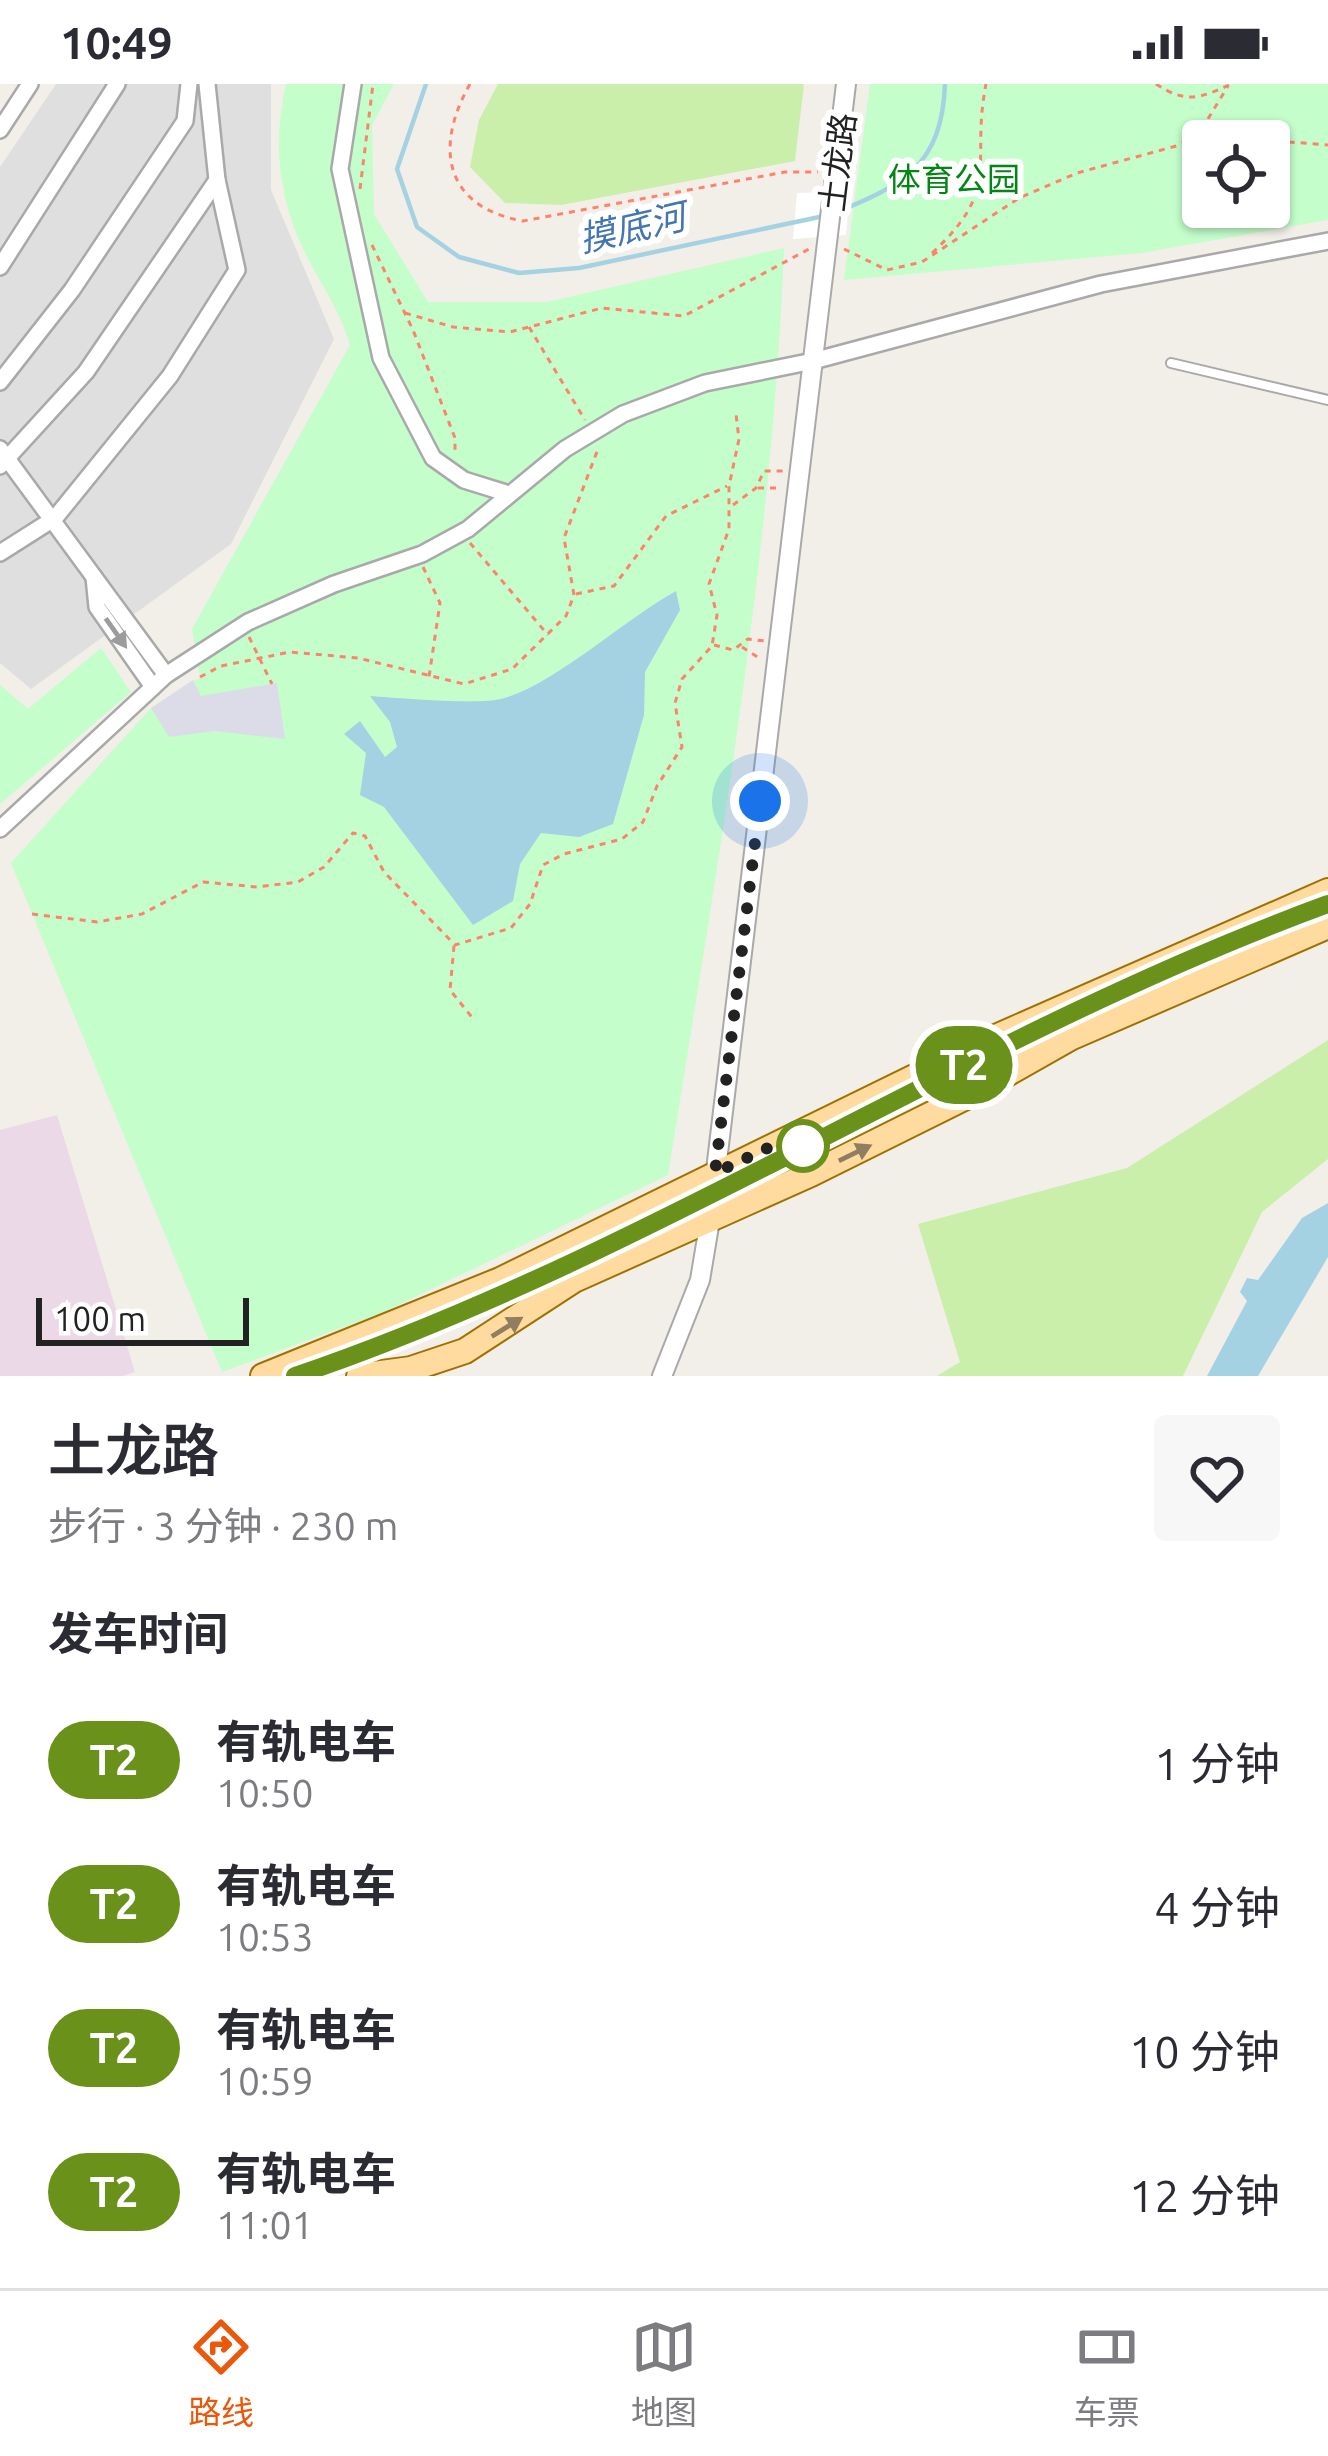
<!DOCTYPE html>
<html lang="zh">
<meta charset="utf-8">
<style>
body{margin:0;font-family:Ubuntu,"Noto Sans SC",sans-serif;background:#f7f7f7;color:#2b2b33;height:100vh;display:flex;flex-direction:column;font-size:45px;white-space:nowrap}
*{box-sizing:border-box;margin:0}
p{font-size:39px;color:#7c7c81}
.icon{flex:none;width:66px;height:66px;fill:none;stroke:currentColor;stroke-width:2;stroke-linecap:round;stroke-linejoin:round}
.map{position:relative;height:1292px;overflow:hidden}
.sheet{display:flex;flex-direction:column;background:#fff;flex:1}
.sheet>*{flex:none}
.badge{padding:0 24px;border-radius:39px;font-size:42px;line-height:78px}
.fabs{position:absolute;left:1182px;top:36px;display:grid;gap:24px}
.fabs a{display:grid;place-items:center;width:108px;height:108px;border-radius:12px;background:#fff;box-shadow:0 3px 9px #0004;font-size:60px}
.scale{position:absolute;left:36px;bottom:30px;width:213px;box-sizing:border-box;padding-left:12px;border:6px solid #222;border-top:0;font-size:33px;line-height:42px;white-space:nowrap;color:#222;-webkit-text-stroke:9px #fff;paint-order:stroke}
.you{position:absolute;width:60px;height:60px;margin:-30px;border:9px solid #fff;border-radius:50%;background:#1a73e8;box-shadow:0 0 0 18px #1a73e833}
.map>.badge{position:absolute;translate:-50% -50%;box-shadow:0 0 0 6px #fff}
h2{padding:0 48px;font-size:45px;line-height:108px}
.round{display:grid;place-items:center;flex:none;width:126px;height:126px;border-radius:12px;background:#f7f7f7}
.head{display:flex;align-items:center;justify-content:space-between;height:204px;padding:0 48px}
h1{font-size:57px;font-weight:600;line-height:90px}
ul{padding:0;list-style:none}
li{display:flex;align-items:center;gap:36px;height:144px;padding:0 48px}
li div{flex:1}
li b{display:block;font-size:45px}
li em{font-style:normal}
li .badge{min-width:132px;font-weight:700;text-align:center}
.status{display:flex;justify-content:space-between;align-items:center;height:84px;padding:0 60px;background:#fff;direction:ltr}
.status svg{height:33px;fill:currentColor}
.tab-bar{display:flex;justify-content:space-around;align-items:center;height:168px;border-top:3px solid #e1e1e2;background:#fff;font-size:33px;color:#7c7c81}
.tab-bar a{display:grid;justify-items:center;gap:6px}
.tab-bar .active{color:#ea580c}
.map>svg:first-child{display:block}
.residential{fill:#e0dfdf}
.industrial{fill:#ecd9e8}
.grass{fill:#c9efab}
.park{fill:#c3fecb;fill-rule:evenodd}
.plaza{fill:#dcdce9}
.water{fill:#a5d2e3}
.pier{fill:#fff}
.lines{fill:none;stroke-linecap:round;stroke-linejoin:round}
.stream{stroke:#a5d2e3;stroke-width:4.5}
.service-casing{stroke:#a9a9a9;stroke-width:12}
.minor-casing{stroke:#a9a9a9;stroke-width:20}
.tertiary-casing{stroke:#a9a9a9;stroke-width:22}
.primary-casing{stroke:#9f7200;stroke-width:28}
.path{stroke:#ff826c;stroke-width:3;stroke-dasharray:6 6;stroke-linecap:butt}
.service{stroke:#fff;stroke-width:8}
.minor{stroke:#fff;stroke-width:15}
.tertiary{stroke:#fff;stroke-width:18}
.primary{stroke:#ffdba0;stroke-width:24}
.tram{stroke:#707070;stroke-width:3}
.oneway{fill:#9c9c9c}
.oneway2{fill:#907e61}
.line-casing{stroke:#fff;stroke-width:27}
.line{stroke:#6a911a;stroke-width:18}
.walk{stroke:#222;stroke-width:12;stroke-dasharray:0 21.6}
.stop-dot{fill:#fff;stroke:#6a911a;stroke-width:6}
.labels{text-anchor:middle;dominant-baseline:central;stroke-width:12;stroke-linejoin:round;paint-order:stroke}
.street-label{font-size:33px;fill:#222;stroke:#fff}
.park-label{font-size:33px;fill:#048615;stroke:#fff}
.water-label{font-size:36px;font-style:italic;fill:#4275b2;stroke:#fff}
</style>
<div class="status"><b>10:49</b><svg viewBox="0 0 49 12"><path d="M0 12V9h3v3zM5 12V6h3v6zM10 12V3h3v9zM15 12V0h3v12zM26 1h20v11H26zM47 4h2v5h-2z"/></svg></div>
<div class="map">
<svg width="1328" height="1292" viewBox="0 0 1328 1292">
<rect width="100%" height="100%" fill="#f2efe8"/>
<polygon class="residential" points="56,0 271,0 271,106 334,255 231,460 31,605 0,579 0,83"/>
<polygon class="industrial" points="57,1031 135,1288 123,1292 0,1292 0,1046"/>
<g class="grass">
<polygon points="498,0 804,0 795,77 561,121 505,119 470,83 479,36"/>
<polygon points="1328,956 1328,1075 1262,1128 1183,1292 937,1292 960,1278 918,1140 1127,1084"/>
</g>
<g class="park">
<path d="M286,0H394L372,41L374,130L428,218H547L784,164C772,474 717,784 668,1091L384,1228L222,1288L11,779L151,624L200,593L192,545L350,261C341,231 328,211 313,184C280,125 271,66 286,0Z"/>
<path d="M870,0H1328V136L1141,169L844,196ZM1203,57H1269V123H1203Z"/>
<polygon points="101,564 131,608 0,720 0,601 28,625"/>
</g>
<polygon class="plaza" points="193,596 201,612 277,599 285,655 215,647 169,653 151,624"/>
<g class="water">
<path d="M676,507L680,526L645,588L644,631L613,740L579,753L541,749L520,780L513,817L473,841L384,723L360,711L366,669L344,650L360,637L385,673L397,663L390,638L370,612C399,614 477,621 501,615C553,602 625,535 676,507Z"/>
<polygon points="1328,1119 1328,1173 1258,1292 1207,1292 1247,1217 1240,1208 1247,1194 1258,1196 1302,1134"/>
</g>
<polygon class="pier" points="850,107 846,151 793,155 797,109"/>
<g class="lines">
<g class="stream">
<polyline points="426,0 397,85 417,143 459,173 519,189 579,184 824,132"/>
<path d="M835,129C903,101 942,82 945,0"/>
</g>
<g class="service-casing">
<polyline id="service" points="1171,279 1328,316"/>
</g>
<g class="minor-casing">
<g id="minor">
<polyline points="353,0 340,85 381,274 433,374 464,396 509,410"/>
<polyline points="0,46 30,0"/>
<polyline points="0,183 117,0"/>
<polyline points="0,298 72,206 185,37 189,0"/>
<polyline points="0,365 166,591"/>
<polyline points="0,382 86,288 217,96"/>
<polyline points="0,469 55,434 170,292 237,186 217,96 207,0"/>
<polyline points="94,493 97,523 153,603"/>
<polyline points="0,745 166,591 248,538 334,500 422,470 468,445 565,365 623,330 705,299 813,277 1101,200 1328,157"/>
</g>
</g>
<g class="tertiary-casing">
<polyline id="tertiary" points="662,1292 700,1196 710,1136 846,0"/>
</g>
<g class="primary-casing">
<g id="primary">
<polyline points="263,1292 500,1196 998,952 1328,807"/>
<polyline points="359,1292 411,1285 465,1267 574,1196 811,1090 968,1012 1070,954 1328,842"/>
</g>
</g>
<g class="path">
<path d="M470,0C434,63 444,123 523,137L785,88H818"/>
<path d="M1156,0C1185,19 1199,15 1229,1"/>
<polyline points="1182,59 1203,43 1228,2"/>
<polyline points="360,105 373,0"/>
<polyline points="372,161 413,246 455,354 455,368"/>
<polyline points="844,165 887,186 922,178 1019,114 1077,89 1213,52 1328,61"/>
<path d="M932,169C1003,104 970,81 986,0"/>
<polyline points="405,229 453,243 510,248 602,224 684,232 809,165"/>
<polyline points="529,243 585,336"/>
<polyline points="758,404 779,404"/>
<polyline points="733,421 756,404 764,387 783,387"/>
<polyline points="470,459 548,551"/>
<polyline points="423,483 440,519 429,593"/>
<polyline points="576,510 614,502 666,432 727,402"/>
<polyline points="249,553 272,600"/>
<polyline points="714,561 733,566 748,555 765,557"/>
<polyline points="742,563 759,574"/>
<polyline points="200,593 221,582 290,568 358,574 464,600 512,585 566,532 574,511 564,454 598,365"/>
<polyline points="32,830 97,838 142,830 203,798 257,803 298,798 324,783 353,749 365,752 384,788 455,861 511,844 530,820 543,781 564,770 622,755 643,738 657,702 682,663 675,619 682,595 712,562 717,531 709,500 729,445 729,402 739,355 736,330"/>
<polyline points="454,862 450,906 475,937"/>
</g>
<use href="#service" class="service"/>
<use href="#minor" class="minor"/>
<use href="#tertiary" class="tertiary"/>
<use href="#primary" class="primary"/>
<path class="tram" d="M294,1292C654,1170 971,949 1328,820"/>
</g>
<defs><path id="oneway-solid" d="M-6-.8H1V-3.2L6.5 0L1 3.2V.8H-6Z" transform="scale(3)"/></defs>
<use class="oneway" href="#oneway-solid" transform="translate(116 549) rotate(55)"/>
<g class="oneway2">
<use href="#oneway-solid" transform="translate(855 1069) rotate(-26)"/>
<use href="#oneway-solid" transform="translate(507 1243) rotate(-32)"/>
</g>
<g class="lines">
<g class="line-casing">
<path id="line" d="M295,1292C654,1170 972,950 1328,820"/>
</g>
<use href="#line" class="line"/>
<polyline class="walk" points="760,717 715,1089 806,1046 803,1062"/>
</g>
<circle class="stop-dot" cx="803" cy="1062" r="24"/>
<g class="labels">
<g class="street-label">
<text transform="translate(837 78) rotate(-83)">土龙路</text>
</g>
<g class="park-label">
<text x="954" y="94">体育公园</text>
</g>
<g class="water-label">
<text transform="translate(632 143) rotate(-13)">摸底河</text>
</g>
</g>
</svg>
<div class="fabs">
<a><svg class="icon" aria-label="locate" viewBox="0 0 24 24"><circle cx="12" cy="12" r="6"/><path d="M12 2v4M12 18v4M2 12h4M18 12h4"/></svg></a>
</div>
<div class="scale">100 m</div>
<div class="you" style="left:760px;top:717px"></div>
<b class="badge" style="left:964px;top:981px;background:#6a911a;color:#fff">T2</b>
</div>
<section class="sheet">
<div class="head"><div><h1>土龙路</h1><p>步行 · 3 分钟 · 230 m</p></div><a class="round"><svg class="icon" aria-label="heart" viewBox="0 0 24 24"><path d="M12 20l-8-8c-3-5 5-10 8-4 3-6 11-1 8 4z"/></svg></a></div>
<h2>发车时间</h2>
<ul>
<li><span class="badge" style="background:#6a911a;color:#fff">T2</span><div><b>有轨电车</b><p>10:50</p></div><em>1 分钟</em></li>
<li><span class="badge" style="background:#6a911a;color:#fff">T2</span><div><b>有轨电车</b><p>10:53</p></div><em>4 分钟</em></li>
<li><span class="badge" style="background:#6a911a;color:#fff">T2</span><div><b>有轨电车</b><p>10:59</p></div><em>10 分钟</em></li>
<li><span class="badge" style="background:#6a911a;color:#fff">T2</span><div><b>有轨电车</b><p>11:01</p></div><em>12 分钟</em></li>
</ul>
</section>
<nav class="tab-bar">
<a class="active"><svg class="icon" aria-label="directions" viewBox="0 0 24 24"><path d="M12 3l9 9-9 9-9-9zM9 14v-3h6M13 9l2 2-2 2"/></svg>路线</a>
<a><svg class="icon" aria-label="map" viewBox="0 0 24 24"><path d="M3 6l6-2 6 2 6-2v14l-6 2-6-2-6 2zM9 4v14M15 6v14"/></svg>地图</a>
<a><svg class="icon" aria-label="tickets" viewBox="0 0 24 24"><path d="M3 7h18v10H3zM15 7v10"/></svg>车票</a>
</nav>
